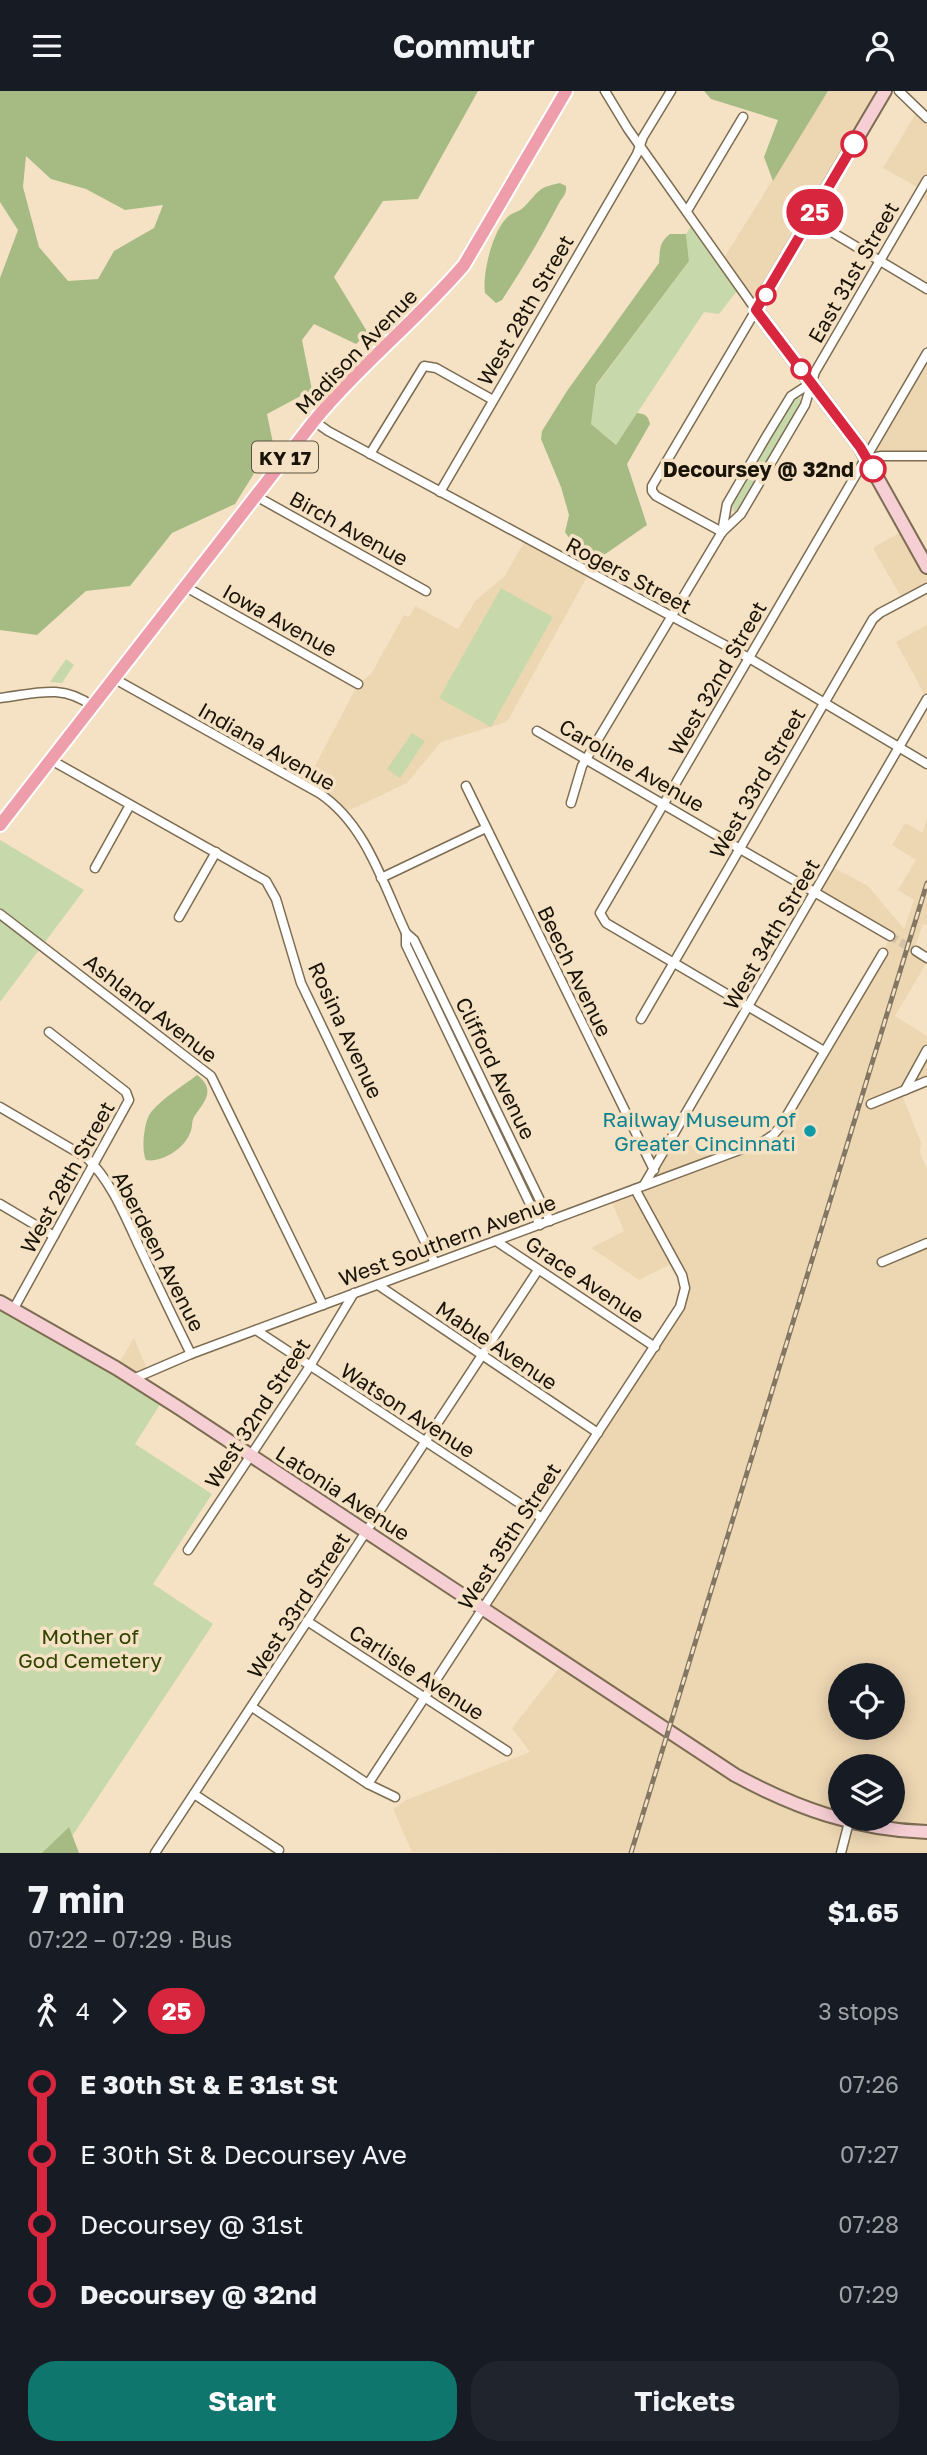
<!DOCTYPE html>
<meta charset="utf-8">
<style>
body{margin:0;font-family:"Golos Text",sans-serif;background:#20242c;color:#f1f3f6;height:100vh;display:flex;flex-direction:column;font-size:26px;white-space:nowrap}
*{box-sizing:border-box;margin:0}
p{font-size:23px;color:#9ea1a6}
.icon{flex:none;width:38px;height:38px;fill:none;stroke:currentColor;stroke-width:2;stroke-linecap:round;stroke-linejoin:round}
.map{position:relative;height:1762px;overflow:hidden}
.side{display:flex;flex-direction:column;background:#171b24;flex:1}
.side>*{flex:none}
.badge{padding:0 14px;border-radius:23px;font-size:24px;line-height:46px}
.buttons{position:absolute;left:828px;top:1572px;display:grid;gap:14px}
.buttons a{display:grid;place-items:center;width:77px;height:77px;border-radius:50%;background:#171b24;box-shadow:0 4px 18px #0003;font-size:35px}
.map>.badge{position:absolute;translate:-50% -50%;box-shadow:0 0 0 4px #fff}
.legs{display:flex;align-items:center;gap:10px;height:77px;padding:0 28px;font-size:23px}
.legs p{margin-inline-start:auto}
.head{display:flex;align-items:center;justify-content:space-between;height:119px;padding:0 28px}
h1{font-size:38px;font-weight:700;line-height:52px}
.button{display:flex;gap:14px;margin-top:auto;padding:14px 28px}
.button a{flex:1;height:80px;border-radius:28px;background:#0f766e;color:#fff;font-size:28px;font-weight:700;line-height:80px;text-align:center}
.button a+a{background:#20242c;color:#f1f3f6}
ul{padding:0 28px;list-style:none}
li{display:flex;align-items:center;gap:24px;height:70px;font-size:26px}
li i{display:grid;place-items:center;width:10px;height:100%;margin:0 9px;background:currentColor}
li i::after{content:'';width:18px;height:18px;margin:-9px;border:5px solid;border-radius:50%;background:#171b24}
li p{margin-inline-start:auto}
li:first-child i{background:linear-gradient(#0000 50%,currentColor 0)}
li:last-child i{background:linear-gradient(currentColor 50%,#0000 0)}
header{display:flex;justify-content:space-between;align-items:center;height:91px;padding:0 28px;background:#171b24;font-size:32px;font-weight:700}
.map>svg:first-child{display:block}
.built{fill:#edd6b2;fill-rule:evenodd}
.green{fill:#c7d9aa}
.forest{fill:#a6bb83;fill-rule:evenodd}
.lines{fill:none;stroke-linecap:round;stroke-linejoin:round}
.street-tunnel{stroke:#d4c3a9;stroke-width:8;stroke-dasharray:8 4;stroke-linecap:butt}
.street-casing{stroke:#7c6c51;stroke-width:11}
.secondary-casing{stroke:#7c6c51;stroke-width:16}
.primary-casing{stroke:#fff;stroke-width:16}
.street{stroke:#fff;stroke-width:8}
.secondary{stroke:#f6cfd5;stroke-width:12}
.primary{stroke:#ee9eaa;stroke-width:12}
.rail-casing{stroke:#837763;stroke-width:5}
.rail{stroke:#f5e2c5;stroke-width:2.5;stroke-dasharray:8;stroke-linecap:butt}
.line-1-casing{stroke:#fff;stroke-width:16}
.line-1{stroke:#d7263d;stroke-width:10}
.stop-1-dot{fill:#fff;stroke:#d7263d;stroke-width:3.5}
.culture-dot{fill:#0f9aa8;stroke:#f5e2c5;stroke-width:2.5}
.labels{text-anchor:middle;dominant-baseline:central;stroke-width:7;stroke-linejoin:round;paint-order:stroke}
.shield{fill:#f5e2c5;stroke:#5b5141;stroke-width:2}
.shield-label{font-size:19px;font-weight:bold;fill:#191308}
.street-label{font-size:21px;fill:#191308;stroke:#f5e2c5}
.stop-label{font-size:21px;font-weight:bold;fill:#191308;stroke:#f5e2c5;text-anchor:end}
.culture-label{font-size:21px;fill:#0d838f;stroke:#f5e2c5;text-anchor:end}
.park-label{font-size:21px;fill:#304301;stroke:#f5e2c5}
</style>
<header><svg class="icon" aria-label="menu" viewBox="0 0 24 24"><path d="M4 6h16M4 12h16M4 18h16"/></svg>Commutr<svg class="icon" aria-label="person" viewBox="0 0 24 24"><circle cx="12" cy="8" r="4"/><path d="M4 21q1-7 8-7t8 7"/></svg></header>
<div class="map">
<svg width="927" height="1762" viewBox="0 0 927 1762">
<rect width="100%" height="100%" fill="#f5e2c5"/>
<g class="built">
<polygon points="828,0 879,0 756,219 722,170"/>
<polygon points="918,19 927,27 927,109 918,104 921,98 883,77"/>
<polygon points="927,262 927,365 867,368"/>
<polygon points="906,438 919,461 927,456 927,497 903,509 873,457"/>
<polygon points="526,448 589,482 507,631 441,651 407,692 352,718 342,721 305,694 358,593 371,583 404,524 409,526 415,515 458,538 476,509 504,486"/>
<polygon points="927,534 927,608 896,551"/>
<path d="M927,726V834L923,833L916,853L927,866V871L895,925L927,945V990L901,1001L921,1052L920,1062L927,1078V1762L412,1761L393,1718L406,1709L530,1661L512,1637L564,1571L483,1517L684,1204L675,1171L639,1189L591,1157L624,1140L610,1107L644,1094L675,1043L714,1069L773,1044L883,862L890,845L816,801L831,775L868,795L904,838L914,809L898,799L916,769L892,754L905,732L923,742ZM840,1584H892V1636H840ZM840,1675H892V1727H840Z"/>
<polygon points="134,1247 148,1280 133,1288 116,1277"/>
</g>
<g class="green">
<polygon points="694,131 740,196 719,223 704,221 616,354 591,333 596,295 689,170 686,143"/>
<polygon points="796,306 800,307 802,314 739,420 734,421 731,413"/>
<polygon points="501,497 553,526 491,636 439,607"/>
<polygon points="66,568 74,574 62,592 50,591"/>
<polygon points="412,642 425,650 400,687 387,678"/>
<polygon points="0,749 84,799 0,911"/>
<polygon points="0,1211 164,1307 135,1353 212,1403 153,1493 213,1533 61,1762 0,1762"/>
</g>
<g class="forest">
<path d="M0,0H478L418,108L383,110L334,186L368,242L356,253L314,233L302,249L312,299L267,323L273,352L235,413L172,442L130,495L86,500L37,544L0,539V187L18,139L0,111ZM26,65L51,88L86,98L125,119L163,114L154,137L114,160L98,188L68,190L39,156L23,96Z"/>
<polygon points="704,0 828,0 773,90 764,66 778,29 711,8"/>
<path d="M560,92L566,95C567,104 562,106 558,114C541,147 522,178 502,209L496,212L485,202C482,183 493,136 510,124C515,121 520,120 524,116C540,100 536,97 560,92Z"/>
<path d="M670,143H686L689,170L596,294L591,333L616,354L637,322C646,323 648,325 650,333L627,373L647,434L601,466C584,464 574,455 565,441L569,424L561,396L541,348L542,340L567,300L659,172C660,159 659,151 670,143Z"/>
<path d="M197,984C217,999 204,1011 194,1026C191,1031 193,1037 190,1042C185,1057 162,1072 146,1069C141,1058 144,1028 152,1020C164,1006 183,995 197,984Z"/>
<polygon points="69,1736 79,1762 42,1762"/>
</g>
<g class="lines">
<polyline class="street-tunnel" points="890,845 916,860"/>
<g class="street-casing">
<g id="street">
<polyline points="605,0 628,38 756,219 652,395 652,400 656,405 722,441"/>
<polyline points="899,0 927,27"/>
<polyline points="687,120 743,26"/>
<polyline points="810,128 927,198"/>
<polyline points="314,330 328,340 749,567 927,673"/>
<polyline points="370,363 424,275 436,277 493,309"/>
<polyline points="867,368 881,365 927,365"/>
<polyline points="440,401 637,63 643,46 671,0"/>
<polyline points="254,404 426,500"/>
<polyline points="722,441 727,413 766,346 791,305 811,292"/>
<polyline points="184,495 358,593"/>
<path d="M113,587L319,702C366,733 383,793 406,842L414,849L550,1130"/>
<path d="M0,607C34,603 62,592 92,615"/>
<polyline points="537,640 890,845"/>
<polyline points="51,669 266,790 276,808 301,892 435,1172"/>
<polyline points="466,695 654,1079"/>
<polyline points="571,712 582,675 722,441 741,423 805,314 815,281 927,89"/>
<polyline points="95,777 130,714"/>
<polyline points="381,787 486,737"/>
<polyline points="0,823 211,985 323,1214"/>
<polyline points="179,826 216,761"/>
<polyline points="406,842 406,854 540,1134"/>
<polyline points="916,860 927,867"/>
<polyline points="641,928 873,528 880,522 927,497"/>
<polyline points="824,960 606,832 600,822 927,262"/>
<polyline points="905,999 927,959"/>
<polyline points="871,1013 927,990"/>
<path d="M0,1016L87,1067C111,1090 125,1125 139,1155C156,1191 173,1227 191,1263"/>
<polyline points="644,1094 927,608"/>
<polyline points="0,1113 54,1145"/>
<polyline points="496,1150 655,1256"/>
<polyline points="882,1171 927,1152"/>
<polyline points="378,1194 598,1342"/>
<polyline points="13,1219 129,1009 126,1001 49,941"/>
<polyline points="256,1239 542,1427"/>
<polyline points="133,1288 191,1263 764,1050 773,1044 780,1036 883,862"/>
<polyline points="188,1459 310,1275 354,1202"/>
<polyline points="307,1530 507,1660"/>
<polyline points="252,1616 368,1693 395,1706"/>
<polyline points="368,1693 680,1216 685,1197 682,1184 635,1098"/>
<polyline points="194,1703 279,1759"/>
<polyline points="155,1762 538,1179"/>
<polyline points="841,1762 849,1731"/>
</g>
</g>
<g class="secondary-casing">
<g id="secondary">
<polyline points="885,0 756,219 860,356 927,476"/>
<path d="M0,1211L116,1277L179,1317L735,1684C796,1717 857,1739 927,1741"/>
</g>
</g>
<g class="primary-casing">
<path id="primary" d="M0,734L314,330C360,274 417,229 464,174L566,0"/>
</g>
<use href="#street" class="street"/>
<use href="#secondary" class="secondary"/>
<use href="#primary" class="primary"/>
<g class="rail-casing">
<polyline id="rail" points="631,1762 927,792"/>
</g>
<use href="#rail" class="rail"/>
</g>
<g class="lines">
<g class="line-1-casing">
<polyline id="line-1" points="854,53 756,219 860,356 873,378"/>
</g>
<use href="#line-1" class="line-1"/>
</g>
<g class="stop-1-dot">
<circle cx="854" cy="53" r="12"/>
<circle cx="766" cy="204" r="9"/>
<circle cx="801" cy="278" r="9"/>
<circle cx="873" cy="378" r="12"/>
</g>
<circle class="culture-dot" cx="810" cy="1040" r="7"/>
<g class="labels">
<rect class="shield" x="252" y="350.5" width="66" height="31" rx="5"/>
<g class="shield-label">
<text x="285" y="366">KY 17</text>
</g>
<g class="street-label">
<text transform="translate(853 181) rotate(-60)">East 31st Street</text>
<text transform="translate(525 219) rotate(-60)">West 28th Street</text>
<text transform="translate(356 260) rotate(-46)">Madison Avenue</text>
<text transform="translate(349 437) rotate(29)">Birch Avenue</text>
<text transform="translate(629 484) rotate(28)">Rogers Street</text>
<text transform="translate(280 529) rotate(29)">Iowa Avenue</text>
<text transform="translate(717 587) rotate(-60)">West 32nd Street</text>
<text transform="translate(267 655) rotate(30)">Indiana Avenue</text>
<text transform="translate(632 674) rotate(30)">Caroline Avenue</text>
<text transform="translate(757 692) rotate(-60)">West 33rd Street</text>
<text transform="translate(771 843) rotate(-60)">West 34th Street</text>
<text transform="translate(575 880) rotate(64)">Beech Avenue</text>
<text transform="translate(151 917) rotate(38)">Ashland Avenue</text>
<text transform="translate(346 939) rotate(65)">Rosina Avenue</text>
<text transform="translate(496 977) rotate(64)">Clifford Avenue</text>
<text transform="translate(67 1086) rotate(-61)">West 28th Street</text>
<text transform="translate(447 1149) rotate(-20)">West Southern Avenue</text>
<text transform="translate(159 1160) rotate(63)">Aberdeen Avenue</text>
<text transform="translate(585 1188) rotate(34)">Grace Avenue</text>
<text transform="translate(497 1254) rotate(34)">Mable Avenue</text>
<text transform="translate(408 1319) rotate(33)">Watson Avenue</text>
<text transform="translate(257 1322) rotate(-57)">West 32nd Street</text>
<text transform="translate(343 1402) rotate(33)">Latonia Avenue</text>
<text transform="translate(509 1445) rotate(-57)">West 35th Street</text>
<text transform="translate(298 1514) rotate(-57)">West 33rd Street</text>
<text transform="translate(417 1581) rotate(33)">Carlisle Avenue</text>
</g>
<g class="stop-label">
<text x="854" y="378">Decoursey @ 32nd</text>
</g>
<g class="culture-label">
<text x="796" y="1028">Railway Museum of<tspan x="796" dy="24">Greater Cincinnati</tspan></text>
</g>
<g class="park-label">
<text x="90" y="1545">Mother of<tspan x="90" dy="24">God Cemetery</tspan></text>
</g>
</g>
</svg>
<div class="buttons">
<a><svg class="icon" aria-label="locate" viewBox="0 0 24 24"><circle cx="12" cy="12" r="6"/><path d="M12 2v4M12 18v4M2 12h4M18 12h4"/></svg></a>
<a><svg class="icon" aria-label="layers" viewBox="0 0 24 24"><path d="M12 4l9 5-9 5-9-5zM3 14l9 5 9-5"/></svg></a>
</div>
<b class="badge" style="left:815px;top:121px;background:#d7263d;color:#fff">25</b>
</div>
<section class="side">
<div class="head"><div><h1>7 min</h1><p>07:22 – 07:29 · Bus</p></div><b>$1.65</b></div>
<div class="legs"><svg class="icon" aria-label="walk" viewBox="0 0 24 24"><circle cx="13" cy="4" r="2"/><path d="M13 8l-2 6 4 7M11 14l-3 7M7 12l3-4h3l4 4"/></svg>4<svg class="icon" aria-label="forward" viewBox="0 0 24 24"><path d="M9 5l7 7-7 7"/></svg><b class="badge" style="background:#d7263d;color:#fff">25</b><p>3 stops</p></div>
<ul>
<li><i style="color:#d7263d"></i><b>E 30th St &amp; E 31st St</b><p>07:26</p></li>
<li><i style="color:#d7263d"></i><span>E 30th St &amp; Decoursey Ave</span><p>07:27</p></li>
<li><i style="color:#d7263d"></i><span>Decoursey @ 31st</span><p>07:28</p></li>
<li><i style="color:#d7263d"></i><b>Decoursey @ 32nd</b><p>07:29</p></li>
</ul>
<div class="button"><a>Start</a><a>Tickets</a></div>
</section>
